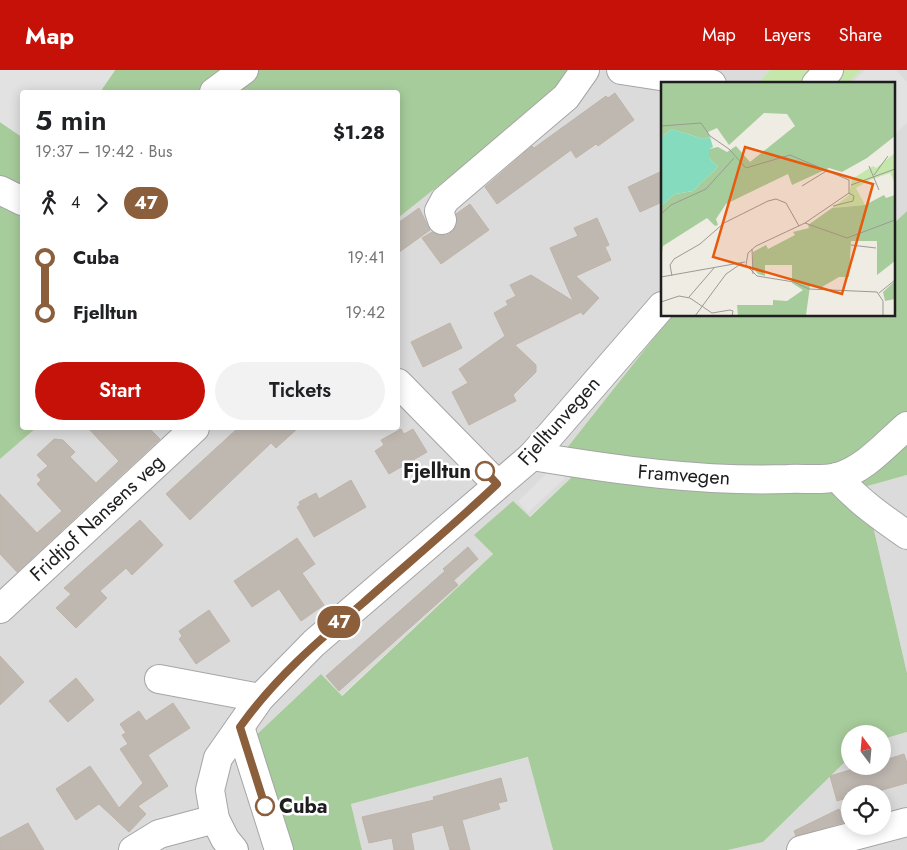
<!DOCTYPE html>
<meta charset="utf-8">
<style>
body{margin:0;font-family:Jost,sans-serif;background:#f2f2f2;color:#202124;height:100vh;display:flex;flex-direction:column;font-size:19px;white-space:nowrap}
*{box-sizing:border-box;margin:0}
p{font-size:16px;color:#757577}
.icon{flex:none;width:28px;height:28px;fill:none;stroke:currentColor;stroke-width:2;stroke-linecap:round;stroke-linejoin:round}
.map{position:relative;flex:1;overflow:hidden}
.sheet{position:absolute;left:20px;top:20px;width:380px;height:340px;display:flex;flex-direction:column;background:#fff;border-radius:5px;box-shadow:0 2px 12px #0003}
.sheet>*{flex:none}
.badge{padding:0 10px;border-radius:16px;font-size:18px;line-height:32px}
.needle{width:32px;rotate:344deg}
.tools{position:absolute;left:841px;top:655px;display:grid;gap:10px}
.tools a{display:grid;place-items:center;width:50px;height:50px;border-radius:50%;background:#fff;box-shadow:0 2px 12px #0003;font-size:25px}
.map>.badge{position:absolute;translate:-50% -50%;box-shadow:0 0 0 2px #fff}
.legs{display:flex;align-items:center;gap:8px;height:55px;padding:0 15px;font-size:16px}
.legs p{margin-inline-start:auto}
.summary{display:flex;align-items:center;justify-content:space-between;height:85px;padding:0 15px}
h1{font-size:28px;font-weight:600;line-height:38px}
.action{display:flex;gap:10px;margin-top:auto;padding:10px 15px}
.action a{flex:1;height:58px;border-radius:30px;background:#c51107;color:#fff;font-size:20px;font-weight:600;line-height:58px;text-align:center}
.action a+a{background:#f2f2f2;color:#202124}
ul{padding:0 15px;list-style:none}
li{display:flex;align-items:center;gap:18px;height:55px;font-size:19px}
li i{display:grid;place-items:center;width:8px;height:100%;margin:0 6px;background:currentColor}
li i::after{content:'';width:12px;height:12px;margin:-6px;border:4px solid;border-radius:50%;background:#fff}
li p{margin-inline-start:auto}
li:first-child i{background:linear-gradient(#0000 50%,currentColor 0)}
li:last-child i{background:linear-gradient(currentColor 50%,#0000 0)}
header{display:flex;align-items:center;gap:30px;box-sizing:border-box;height:70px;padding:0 25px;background:#c51107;color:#fff}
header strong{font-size:24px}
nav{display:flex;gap:28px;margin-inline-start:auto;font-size:18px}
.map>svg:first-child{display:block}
.residential{fill:#dcdbdb;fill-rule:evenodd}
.grass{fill:#c6e7ac}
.forest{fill:#a7cc9b}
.parking{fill:#e2e2e2}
.building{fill:#bfb8b1;stroke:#c0b3a7}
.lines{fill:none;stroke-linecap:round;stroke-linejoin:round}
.minor-casing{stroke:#a5a5a5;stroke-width:30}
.minor{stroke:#fff;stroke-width:28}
.line-1-casing{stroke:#fff;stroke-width:11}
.line-1{stroke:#8b5e3c;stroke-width:8}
.stop-1-dot{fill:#fff;stroke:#8b5e3c;stroke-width:2.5}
.labels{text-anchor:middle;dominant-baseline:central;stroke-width:5;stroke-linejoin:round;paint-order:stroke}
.street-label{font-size:20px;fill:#1e1e1e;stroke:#fff}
.stop-label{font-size:20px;font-weight:bold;fill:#1e1e1e;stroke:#fff;text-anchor:end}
.inset-road{fill:none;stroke:#9b9a95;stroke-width:1}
.view{fill:#e8590c;fill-opacity:0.15;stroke:#e8590c;stroke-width:2.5}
.inset-edge{fill:none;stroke:#1e1e1e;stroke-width:2.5}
</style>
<header>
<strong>Map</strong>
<nav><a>Map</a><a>Layers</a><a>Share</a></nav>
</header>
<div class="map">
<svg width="907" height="780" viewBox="0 0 907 780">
<rect width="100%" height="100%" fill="#efece4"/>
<g class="residential">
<polygon points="574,0 907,0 907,141 893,154 893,14 662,14 662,245 672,245 555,393 572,408 529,447 475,465 493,484 341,626 321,604 286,780 0,780 0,389 36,358 398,358 398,148 566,14"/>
<polygon points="907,405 907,603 864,417"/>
<path d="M907,662V780H728L763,772L850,687V696H882L883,669ZM850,724H882V756H850Z"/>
<polygon points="529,687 553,780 362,780 351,734"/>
</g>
<polygon class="grass" points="770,0 861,0 847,14 762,14 762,9"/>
<g class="forest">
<polygon points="115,0 574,0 566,14 398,148 398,22 100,22"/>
<polygon points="0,52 22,67 22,358 36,358 0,389"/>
<polygon points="907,141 907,405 864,417 907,603 907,662 883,669 882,664 850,664 850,687 763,772 728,780 553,780 528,687 351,734 362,780 286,780 249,672 321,604 342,626 493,484 474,465 513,431 530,447 571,408 555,393 672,245 893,245 893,154"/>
</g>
<g class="parking">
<polygon points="0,0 115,0 100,22 22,22 22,67 0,52"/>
<polygon points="865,0 896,0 907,12 907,53 893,66 893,14 851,14"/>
<polygon points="554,396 565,408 528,443 518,431"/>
</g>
<g class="building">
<polygon points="615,23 634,50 598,76 596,74 576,88 571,80 497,134 485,117 532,76 534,78 606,26 608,28"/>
<polygon points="662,101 662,132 640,142 628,117"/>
<polygon points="470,134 489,160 441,194 422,168 432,162 439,165 447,165 453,161 457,153 456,144"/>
<polygon points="419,138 430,160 398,183 398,153"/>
<polygon points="597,148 609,175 605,177 611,190 576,206 599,228 583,245 581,242 515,275 536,295 536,302 513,325 516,331 469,355 452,322 468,313 459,299 505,266 494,243 508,235 506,231 516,226 510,215 531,205 573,231 550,178 578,166 574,158"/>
<polygon points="450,253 462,278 423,297 411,272"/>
<polygon points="88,358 149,358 160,369 17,502 0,484 0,424 37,463 62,441 37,414 41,410 37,405 48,396 37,385 54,369 63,370 75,382 70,387 96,413 119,391"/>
<polygon points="238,358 298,358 276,378 271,373 190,450 166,424"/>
<polygon points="401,359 404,364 413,359 427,382 389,404 375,381 384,375 381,370"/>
<polygon points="351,410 366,437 314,467 297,437 300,435 299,432 316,423 319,429"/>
<polygon points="140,450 163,475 132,505 126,498 100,521 107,528 76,558 56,538 71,524 64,518"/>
<polygon points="297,468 315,494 302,503 324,535 301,551 279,519 252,537 234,511"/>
<polygon points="468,477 478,489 454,510 447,503 458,515 339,621 326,606 445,501 443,499"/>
<polygon points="209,540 230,571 196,594 179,569 182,566 179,561"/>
<polygon points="0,586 24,612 0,635"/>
<polygon points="76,608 94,630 68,652 49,631"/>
<polygon points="173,633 190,658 148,685 168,716 138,736 146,744 129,762 99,734 76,750 56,719 90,696 119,738 143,713 120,679 128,674 122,665 126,663 120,654 139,641 146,651"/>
<polygon points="904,684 907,693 907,713 868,724 850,724 850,727 837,731 830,706 863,696 882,696 882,691"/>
<polygon points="501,708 507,731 498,733 500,739 462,750 470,780 450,780 443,755 411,763 414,780 394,780 392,768 369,773 362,747 434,730 433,727"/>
<polygon points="839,739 845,752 796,766 794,761"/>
<polygon points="28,753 44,780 0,780 0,768"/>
</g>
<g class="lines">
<g class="minor-casing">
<g id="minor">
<polyline points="621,0 712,14"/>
<polyline points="816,14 829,0"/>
<polyline points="214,22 244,0"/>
<polyline points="0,120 22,131"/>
<polyline points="442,150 439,141 445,130 566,27 585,0"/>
<polyline points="398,313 497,414"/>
<path d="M532,386C616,400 702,412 788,409C803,408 822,411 837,407C864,400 886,374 907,356"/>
<path d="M837,407C857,430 881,447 907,465"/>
<polyline points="0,539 195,358"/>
<polyline points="159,609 260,628"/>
<polyline points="240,657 279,780"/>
<polyline points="133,780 159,764 215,749"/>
<polyline points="234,780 225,769 215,749 210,720 218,688 260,628 314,573 532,386 662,236"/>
<polyline points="801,780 907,752"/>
</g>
</g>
<use href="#minor" class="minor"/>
</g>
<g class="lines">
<g class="line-1-casing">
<path id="line-1" d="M265,736L240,657C275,608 318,571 363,533C408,493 454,455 497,414L485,401"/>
</g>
<use href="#line-1" class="line-1"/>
</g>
<g class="stop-1-dot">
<circle cx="485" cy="401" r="9"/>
<circle cx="265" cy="736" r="9"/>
</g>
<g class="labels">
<g class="street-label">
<text transform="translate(559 351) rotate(-48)">Fjelltunvegen</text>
<text transform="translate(684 405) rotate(4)">Framvegen</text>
<text transform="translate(97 448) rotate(-43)">Fridtjof Nansens veg</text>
</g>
<g class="stop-label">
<text x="471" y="401">Fjelltun</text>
<text x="279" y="736" text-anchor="start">Cuba</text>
</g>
</g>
<g transform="translate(661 12)">
<rect width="234" height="234" fill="#efece4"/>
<path d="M234,71V101L229,91L209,98L195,106L204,123L171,126L188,113L191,97L212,84L215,86Z" fill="#c6e7ac"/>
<path d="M0,0H234V54L206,76L181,90L168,86L131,103L127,92L65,122L55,137L57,143L54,144L46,136L2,164L0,177V124L14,112L32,109L57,85L48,76V67L57,65L66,70L75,64L89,80L134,44L126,32L103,31L68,63L56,46L47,50L49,55L43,57L10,47L0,56ZM223,113L225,116L234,113V179L216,193V159H190L188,195H178L161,205L149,204L145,233L77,234L76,223H112V218L126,219L142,208L131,201V183H104V194L97,192L92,186V170L105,163L107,167L134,153L132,150L148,146L147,143L171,126L204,123ZM234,199V217L224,219L222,210Z" fill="#a7cc9b"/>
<path d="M10,47L43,57L49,55L52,65L48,67V76L57,85L32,109L14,112L0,124V56Z" fill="#85dbbe"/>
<path class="inset-road" d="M0,44L40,41L49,54L68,67L85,86L129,73L188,98V111L144,141L95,164L87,171L85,183L96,194L133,200L148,207L216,210L222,219V234M208,84L218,108M213,93L227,74M190,103L234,87M141,104L167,88M172,124L192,119L193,114L188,111M0,132L10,123L45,107L73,76M144,141L186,156L234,138M190,163L215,166M91,167L92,192M11,194L9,183L13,177L39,162L63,141L107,119L115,117L125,121L138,144M0,195L84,180M218,211L234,198M28,215L53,186M0,220L18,214L29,216L51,231L69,228L72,229L71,234M34,234L65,192L81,181"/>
<path class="view" d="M84,65L212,102L181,212L52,175Z"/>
<rect width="234" height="234" class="inset-edge"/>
</g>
</svg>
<div class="tools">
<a><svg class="needle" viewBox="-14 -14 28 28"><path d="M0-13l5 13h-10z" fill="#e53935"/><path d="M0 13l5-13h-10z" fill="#757577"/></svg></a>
<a><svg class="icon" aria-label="locate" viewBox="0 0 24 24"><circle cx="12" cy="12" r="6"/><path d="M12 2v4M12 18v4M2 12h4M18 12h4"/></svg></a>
</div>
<b class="badge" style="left:339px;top:552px;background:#8b5e3c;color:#fff">47</b>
<section class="sheet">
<div class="summary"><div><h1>5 min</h1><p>19:37 – 19:42 · Bus</p></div><b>$1.28</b></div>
<div class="legs"><svg class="icon" aria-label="walk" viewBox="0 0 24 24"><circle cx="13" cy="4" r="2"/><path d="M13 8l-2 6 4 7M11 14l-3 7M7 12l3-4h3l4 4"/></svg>4<svg class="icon" aria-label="forward" viewBox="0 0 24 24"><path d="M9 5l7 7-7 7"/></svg><b class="badge" style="background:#8b5e3c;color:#fff">47</b></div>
<ul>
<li><i style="color:#8b5e3c"></i><b>Cuba</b><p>19:41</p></li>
<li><i style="color:#8b5e3c"></i><b>Fjelltun</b><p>19:42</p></li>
</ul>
<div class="action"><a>Start</a><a>Tickets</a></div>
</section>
</div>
